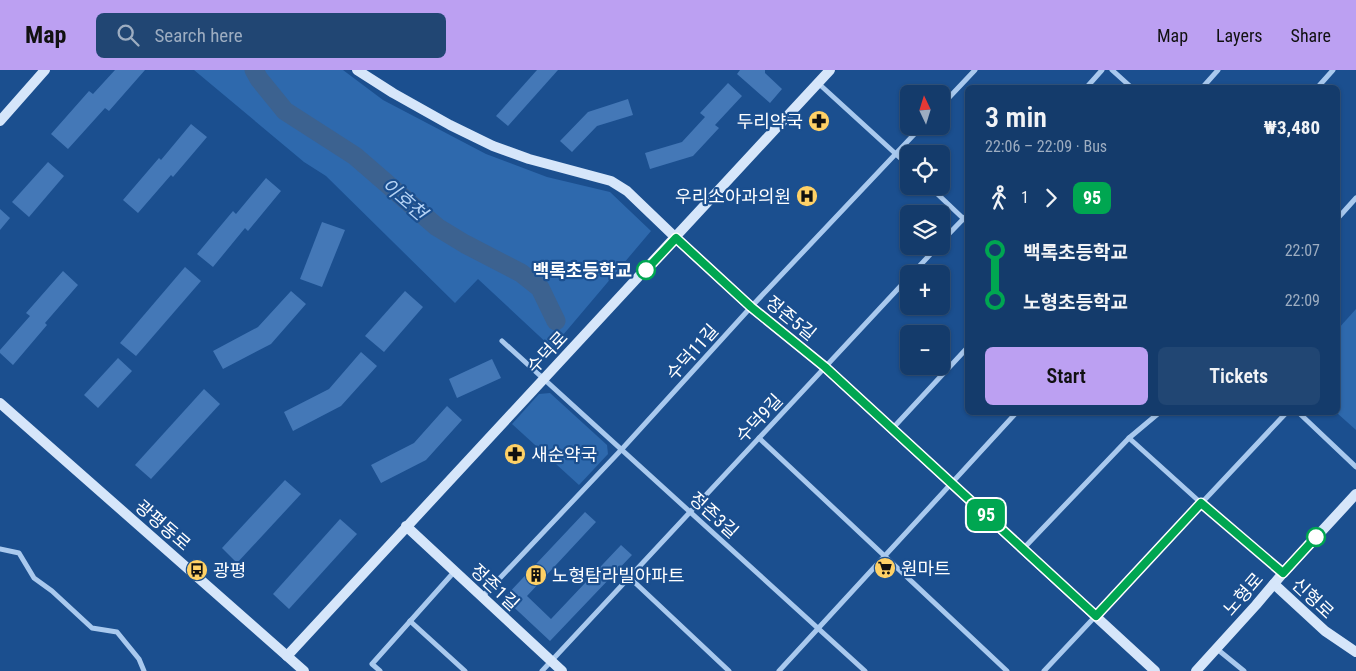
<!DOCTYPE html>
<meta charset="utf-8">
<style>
body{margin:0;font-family:"Roboto Condensed","Noto Sans KR",sans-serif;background:#214673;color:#f1f3f6;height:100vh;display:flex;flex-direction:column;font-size:19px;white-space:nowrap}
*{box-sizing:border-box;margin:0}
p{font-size:16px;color:#9dadc1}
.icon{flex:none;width:28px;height:28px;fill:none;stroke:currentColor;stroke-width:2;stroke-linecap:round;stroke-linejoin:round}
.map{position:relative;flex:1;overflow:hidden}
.drawer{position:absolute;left:965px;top:15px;width:375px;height:330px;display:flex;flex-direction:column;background:#143b6b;border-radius:8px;box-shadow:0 1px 4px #0004,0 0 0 1px #33557e}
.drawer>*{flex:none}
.badge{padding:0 10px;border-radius:8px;font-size:18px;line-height:32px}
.needle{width:32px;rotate:356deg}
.controls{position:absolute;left:900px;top:15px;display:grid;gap:10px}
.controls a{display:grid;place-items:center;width:50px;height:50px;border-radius:8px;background:#143b6b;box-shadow:0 1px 4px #0004,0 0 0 1px #33557e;font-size:25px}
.map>.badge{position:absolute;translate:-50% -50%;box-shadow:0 0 0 2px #fff}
.legs{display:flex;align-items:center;gap:8px;height:55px;padding:0 20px;font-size:16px}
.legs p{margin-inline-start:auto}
.overview{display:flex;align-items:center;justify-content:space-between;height:85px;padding:0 20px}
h1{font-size:28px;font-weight:600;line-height:38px}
.cta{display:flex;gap:10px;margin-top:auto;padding:10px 20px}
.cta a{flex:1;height:58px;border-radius:8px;background:#bca0f2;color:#111;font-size:20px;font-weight:600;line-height:58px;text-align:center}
.cta a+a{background:#214673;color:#f1f3f6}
ul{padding:0 20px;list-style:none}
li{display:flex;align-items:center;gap:18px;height:50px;font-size:19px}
li i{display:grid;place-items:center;width:8px;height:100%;margin:0 6px;background:currentColor}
li i::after{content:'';width:12px;height:12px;margin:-6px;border:4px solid;border-radius:50%;background:#143b6b}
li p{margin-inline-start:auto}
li:first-child i{background:linear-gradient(#0000 50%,currentColor 0)}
li:last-child i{background:linear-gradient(currentColor 50%,#0000 0)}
header{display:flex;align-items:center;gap:30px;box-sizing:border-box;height:70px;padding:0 25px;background:#bca0f2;color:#111}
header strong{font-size:24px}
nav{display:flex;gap:28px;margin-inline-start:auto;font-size:18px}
.search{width:350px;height:45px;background:#214673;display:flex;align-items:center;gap:12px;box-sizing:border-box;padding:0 18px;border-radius:8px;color:#9dadc1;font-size:19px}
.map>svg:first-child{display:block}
.green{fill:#2e69ad}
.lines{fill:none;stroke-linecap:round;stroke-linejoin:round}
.river{stroke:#3c6290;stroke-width:19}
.building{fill:#4478b7}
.street{stroke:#a9c9ee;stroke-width:5}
.secondary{stroke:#d6e6fa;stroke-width:10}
.line-1-casing{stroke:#fff;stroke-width:11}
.line-1{stroke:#00a651;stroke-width:8}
.stop-1-dot{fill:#fff;stroke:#00a651;stroke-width:2.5}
.labels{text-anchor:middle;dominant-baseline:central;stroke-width:4.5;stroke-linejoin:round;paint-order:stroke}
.poi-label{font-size:18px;fill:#fff;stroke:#1b4f8f;text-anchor:start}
.stop-label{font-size:18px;font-weight:bold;fill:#fff;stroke:#1b4f8f;text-anchor:end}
.street-label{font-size:18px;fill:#fff;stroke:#1b4f8f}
.water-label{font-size:19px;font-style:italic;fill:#b5d3f5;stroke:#1b4f8f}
</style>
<header>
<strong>Map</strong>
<div class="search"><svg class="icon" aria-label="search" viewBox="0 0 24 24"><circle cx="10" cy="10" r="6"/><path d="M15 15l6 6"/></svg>Search here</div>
<nav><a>Map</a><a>Layers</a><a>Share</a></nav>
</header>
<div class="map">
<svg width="1356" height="601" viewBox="0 0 1356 601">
<rect width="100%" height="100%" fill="#1b4f8f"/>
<g class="green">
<polygon points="194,0 343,0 383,30 486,84 547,107 610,122 651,161 552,278 478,209 455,233 326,106 304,92"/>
<polygon points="1356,239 1356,360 1337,343 1338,259"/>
<polygon points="550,323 607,375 608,384 579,415 512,354 539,324"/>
</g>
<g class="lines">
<polyline class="river" points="254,0 259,9 285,41 355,86 437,157 465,174 521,203 540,218 556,251"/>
</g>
<g class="building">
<polygon points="115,0 145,0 109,41 105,38 68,79 51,64 89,21 93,24"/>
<polygon points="537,0 558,0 508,56 496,46"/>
<polygon points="740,0 765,0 765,3 782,19 770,33 737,4"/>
<polygon points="728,13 742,26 715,55 719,58 693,86 650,99 645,83 682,72 705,47 700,43"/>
<polygon points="628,29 633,45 597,56 572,82 560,71 588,42"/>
<polygon points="191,54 207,67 173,107 171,105 138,143 123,130 159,88 161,90"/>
<polygon points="48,92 64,106 29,147 12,132"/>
<polygon points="266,108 281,121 248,161 245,158 213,197 197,184 233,141 236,144"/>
<polygon points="0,139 10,148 0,160"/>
<polygon points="322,152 345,160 322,217 300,209"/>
<polygon points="185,197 201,211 136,286 120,273"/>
<polygon points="63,201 78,215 45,253 47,255 13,295 0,283 0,280 30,246 26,243"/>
<polygon points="291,221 306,234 271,274 223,299 213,281 258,257"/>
<polygon points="405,221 423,237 384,282 365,266"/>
<polygon points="361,282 377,296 341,336 293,361 284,342 329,319"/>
<polygon points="118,288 132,301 98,338 84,325"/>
<polygon points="492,289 501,308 457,328 449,309"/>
<polygon points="204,319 220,334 151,409 135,395"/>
<polygon points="447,336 462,350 426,390 381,413 371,395 414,373"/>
<polygon points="285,410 301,424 237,493 222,478"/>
<polygon points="585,442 596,452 527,526 551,549 621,475 632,485 550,571 504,528"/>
<polygon points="340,449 357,464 289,539 273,524"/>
</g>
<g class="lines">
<g class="street">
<polyline points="1112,0 1132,18"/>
<polyline points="818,13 909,96"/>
<polyline points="1086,18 1102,0"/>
<polyline points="1202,18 1218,0"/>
<polyline points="1317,18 1333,0"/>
<polyline points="941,36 975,0"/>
<polyline points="929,116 968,153"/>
<polyline points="1338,148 1356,128"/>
<polyline points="941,172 968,144"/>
<polyline points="912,204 938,176"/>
<polyline points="502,271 865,601"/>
<polyline points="1298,342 1356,397"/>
<polyline points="892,359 968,277"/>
<polyline points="759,368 1007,601"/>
<polyline points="1129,368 1201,433 1282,503"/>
<polyline points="0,479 19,483 34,508 52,521 92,558 117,562 139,589 144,601"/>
<polyline points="1023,479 1129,368 1160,342"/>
<polyline points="629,507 729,601"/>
<polyline points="482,527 622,379 751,237 922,56"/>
<polyline points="410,551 465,601"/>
<polyline points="1217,579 1244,601"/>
<polyline points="380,601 372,594 454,502"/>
<polyline points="542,601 909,207"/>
<polyline points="779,601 1017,342"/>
<polyline points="1044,601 1287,342"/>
</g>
<g class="secondary">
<polyline points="357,0 393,23 450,55 493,76 529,89 611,111 627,121 676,168 751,237 825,297 1155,601"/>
<polyline points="0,51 45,0"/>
<polyline points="0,333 304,601"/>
<polyline points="406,456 562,601"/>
<polyline points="1274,514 1325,561 1356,582"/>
<polyline points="287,586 830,0"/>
<polyline points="1196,601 1256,535 1283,503 1356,424"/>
</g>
</g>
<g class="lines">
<g class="line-1-casing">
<polyline id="line-1" points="646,200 676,168 751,237 825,297 1096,546 1201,433 1283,503 1316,467"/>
</g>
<use href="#line-1" class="line-1"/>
</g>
<defs>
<g id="pharmacy-disc" transform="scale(1.125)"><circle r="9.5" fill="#ffd166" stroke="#1b4f8f"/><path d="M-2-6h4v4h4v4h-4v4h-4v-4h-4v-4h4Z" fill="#111"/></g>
<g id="hospital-disc" transform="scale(1.125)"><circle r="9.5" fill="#ffd166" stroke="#1b4f8f"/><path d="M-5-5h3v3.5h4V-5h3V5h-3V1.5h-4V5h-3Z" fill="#111"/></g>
<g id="supermarket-disc" transform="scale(1.125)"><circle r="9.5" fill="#ffd166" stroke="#1b4f8f"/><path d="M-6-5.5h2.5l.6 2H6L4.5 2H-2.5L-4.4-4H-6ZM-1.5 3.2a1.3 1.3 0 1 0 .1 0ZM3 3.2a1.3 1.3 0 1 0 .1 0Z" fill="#111"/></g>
<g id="bus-disc" transform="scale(1.125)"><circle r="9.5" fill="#ffd166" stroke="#1b4f8f"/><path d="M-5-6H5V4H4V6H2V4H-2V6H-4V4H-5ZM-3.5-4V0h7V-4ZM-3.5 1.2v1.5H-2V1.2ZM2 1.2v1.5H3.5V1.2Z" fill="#111"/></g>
<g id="building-disc" transform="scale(1.125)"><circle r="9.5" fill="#ffd166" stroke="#1b4f8f"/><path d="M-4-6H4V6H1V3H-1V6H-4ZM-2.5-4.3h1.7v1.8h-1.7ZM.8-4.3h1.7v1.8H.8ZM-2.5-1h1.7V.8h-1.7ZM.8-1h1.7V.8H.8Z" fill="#111"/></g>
</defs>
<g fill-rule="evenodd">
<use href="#pharmacy-disc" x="819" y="51"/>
<use href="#hospital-disc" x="807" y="126"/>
<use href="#pharmacy-disc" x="515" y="384"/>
<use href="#supermarket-disc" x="885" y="498"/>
<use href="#bus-disc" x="197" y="500"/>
<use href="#building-disc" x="536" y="505"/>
</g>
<g class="stop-1-dot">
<circle cx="646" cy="200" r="9"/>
<circle cx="1316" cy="467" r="9"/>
</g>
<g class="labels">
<g class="poi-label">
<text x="803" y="51" text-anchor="end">두리약국</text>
<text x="791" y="126" text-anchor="end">우리소아과의원</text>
<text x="531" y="384">새순약국</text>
<text x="901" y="498">원마트</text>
<text x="213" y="500">광평</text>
<text x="552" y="505">노형탐라빌아파트</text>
</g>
<g class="stop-label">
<text x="632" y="200">백록초등학교</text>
</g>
<g class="street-label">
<text transform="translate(791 248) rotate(39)">정존5길</text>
<text transform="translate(547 282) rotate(-47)">수덕로</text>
<text transform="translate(692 282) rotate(-48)">수덕11길</text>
<text transform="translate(759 348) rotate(-47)">수덕9길</text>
<text transform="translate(714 445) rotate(42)">정존3길</text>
<text transform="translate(163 455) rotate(41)">광평동로</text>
<text transform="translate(495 517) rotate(43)">정존1길</text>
<text transform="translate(1243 524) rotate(-49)">노형로</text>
<text transform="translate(1313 528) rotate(43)">신형로</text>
</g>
<g class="water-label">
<text transform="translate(404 129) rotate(41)">이호천</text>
</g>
</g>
</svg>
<div class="controls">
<a><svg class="needle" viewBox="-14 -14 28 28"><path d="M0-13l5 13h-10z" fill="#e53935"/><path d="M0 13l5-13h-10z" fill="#9dadc1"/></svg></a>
<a><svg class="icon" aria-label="locate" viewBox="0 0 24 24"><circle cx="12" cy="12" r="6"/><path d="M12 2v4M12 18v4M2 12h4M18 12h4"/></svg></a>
<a><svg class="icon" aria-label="layers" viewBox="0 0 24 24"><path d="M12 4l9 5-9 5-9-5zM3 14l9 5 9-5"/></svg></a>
<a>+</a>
<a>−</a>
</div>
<b class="badge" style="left:986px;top:445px;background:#00a651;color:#fff">95</b>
<section class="drawer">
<div class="overview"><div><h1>3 min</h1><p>22:06 – 22:09 · Bus</p></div><b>₩3,480</b></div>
<div class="legs"><svg class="icon" aria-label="walk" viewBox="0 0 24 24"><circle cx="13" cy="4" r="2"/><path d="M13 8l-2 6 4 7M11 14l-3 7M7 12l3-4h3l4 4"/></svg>1<svg class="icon" aria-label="forward" viewBox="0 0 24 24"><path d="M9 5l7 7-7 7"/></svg><b class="badge" style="background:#00a651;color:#fff">95</b></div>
<ul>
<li><i style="color:#00a651"></i><b>백록초등학교</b><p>22:07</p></li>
<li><i style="color:#00a651"></i><b>노형초등학교</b><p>22:09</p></li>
</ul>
<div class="cta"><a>Start</a><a>Tickets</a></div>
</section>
</div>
